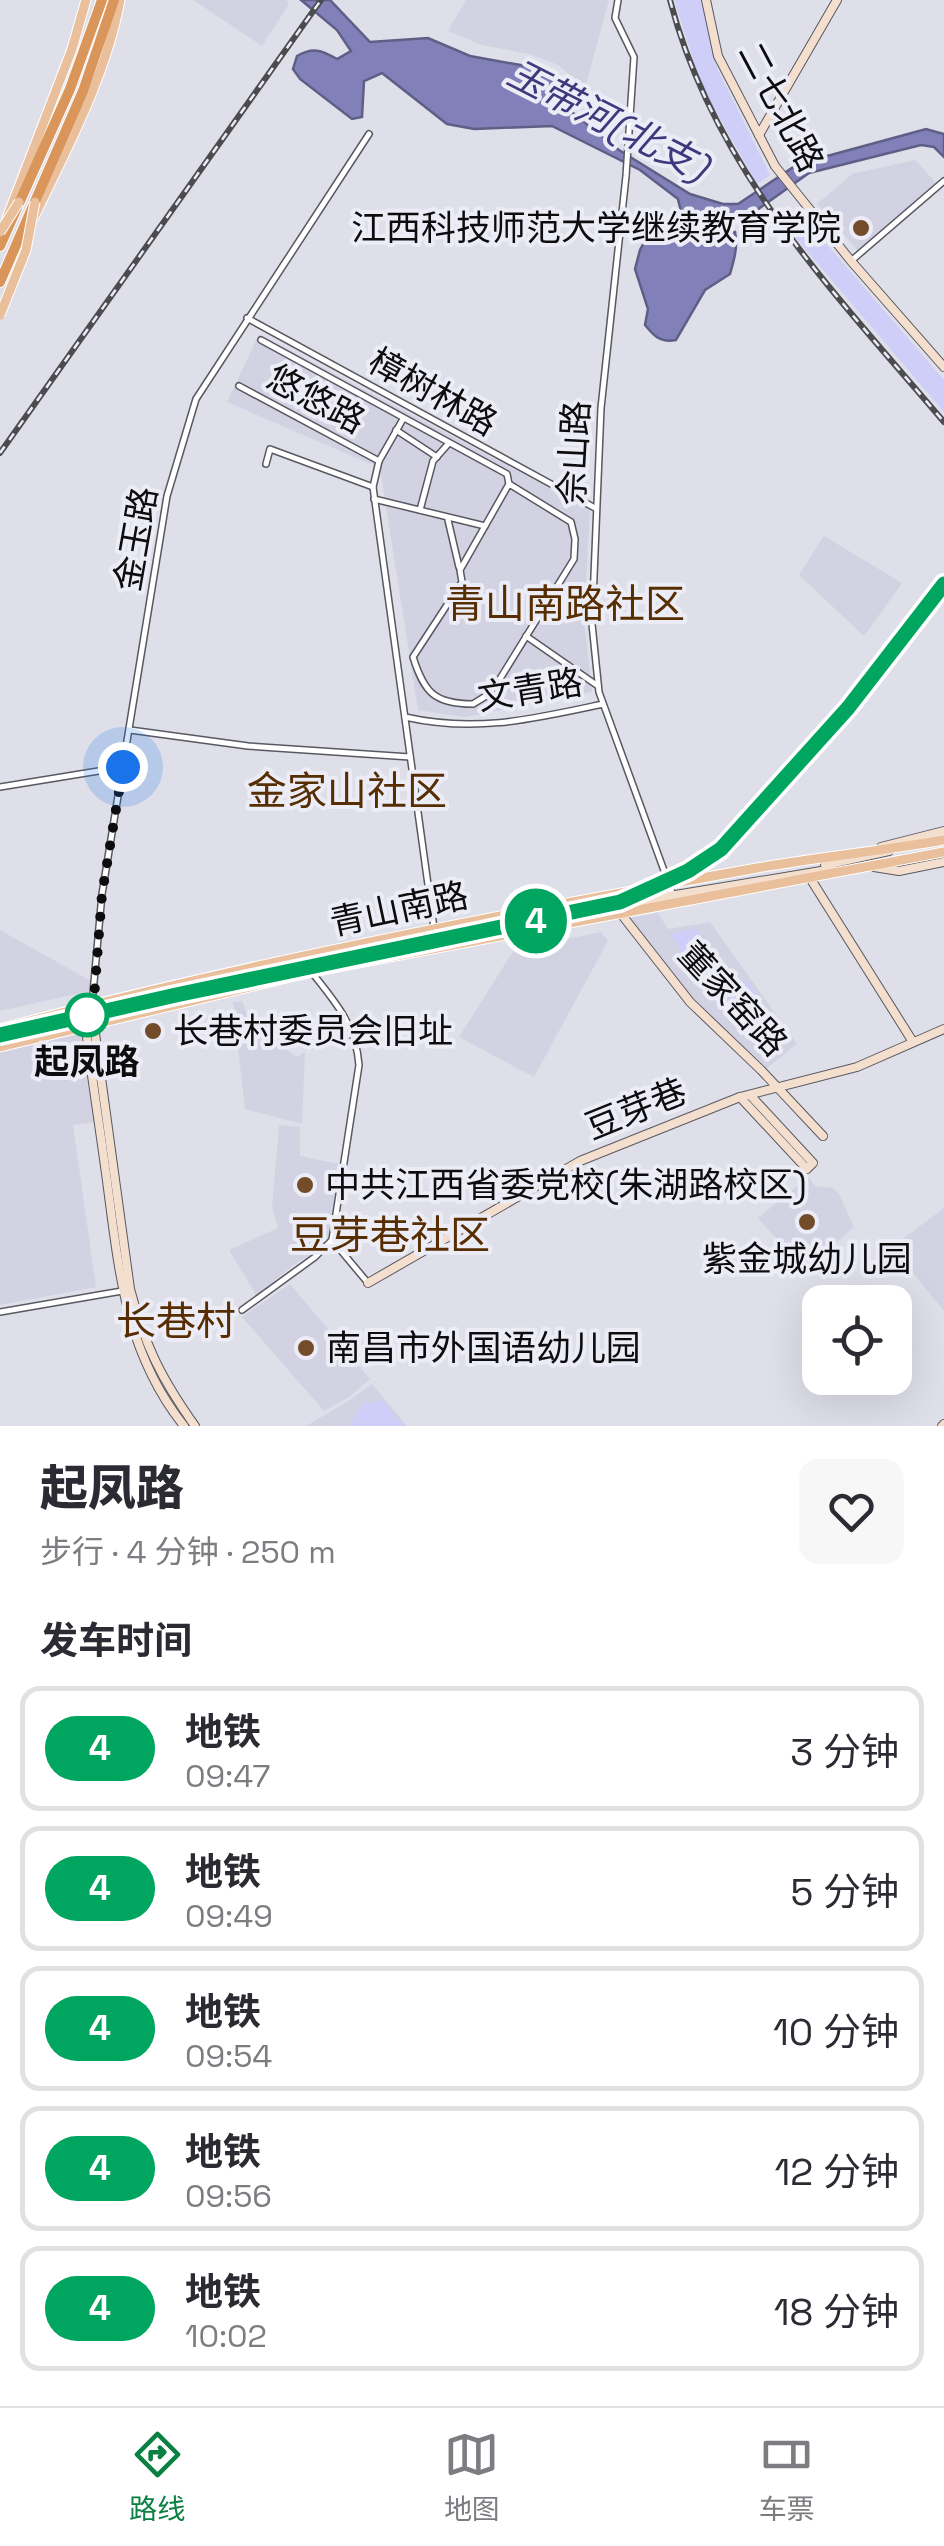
<!DOCTYPE html>
<html lang="zh">
<meta charset="utf-8">
<style>
body{margin:0;font-family:"Space Grotesk","Noto Sans SC",sans-serif;background:#f7f7f7;color:#2b2b33;height:100vh;display:flex;flex-direction:column;font-size:38px;white-space:nowrap}
*{box-sizing:border-box;margin:0}
p{font-size:32px;color:#7c7c81}
.icon{flex:none;width:55px;height:55px;fill:none;stroke:currentColor;stroke-width:2;stroke-linecap:round;stroke-linejoin:round}
.map{position:relative;height:1426px;overflow:hidden}
.details{display:flex;flex-direction:column;background:#fff;flex:1}
.details>*{flex:none}
.badge{padding:0 20px;border-radius:32px;font-size:35px;line-height:65px}
.buttons{position:absolute;left:802px;top:1285px;display:grid;gap:20px}
.buttons a{display:grid;place-items:center;width:110px;height:110px;border-radius:20px;background:#fff;box-shadow:0 10px 40px #0002;font-size:50px}
.you{position:absolute;width:50px;height:50px;margin:-25px;border:8px solid #fff;border-radius:50%;background:#1a73e8;box-shadow:0 0 0 15px #1a73e833}
.map>.badge{position:absolute;translate:-50% -50%;box-shadow:0 0 0 5px #fff}
h2{padding:0 40px;font-size:38px;line-height:90px}
.round{display:grid;place-items:center;flex:none;width:105px;height:105px;border-radius:20px;background:#f7f7f7}
.summary{display:flex;align-items:center;justify-content:space-between;height:170px;padding:0 40px}
h1{font-size:48px;font-weight:800;line-height:75px}
ul{padding:0;list-style:none}
li{display:flex;align-items:center;gap:30px;height:125px;margin:0 20px 15px;padding:0 20px;border:5px solid #e1e1e2;border-radius:20px}
li div{flex:1}
li b{display:block;font-size:38px}
li em{font-style:normal}
li .badge{min-width:110px;font-weight:700;text-align:center}
.dock{display:flex;justify-content:space-around;align-items:center;height:140px;border-top:2px solid #e1e1e2;background:#fff;font-size:28px;color:#7c7c81}
.dock a{display:grid;justify-items:center;gap:5px}
.dock .selected{color:#0b8043}
.map>svg:first-child{display:block}
.built{fill:#d2d2e3}
.green{fill:#cecef8}
.water{fill:#8280b8;stroke:#5f5e86;stroke-width:2.5}
.lines{fill:none;stroke-linecap:round;stroke-linejoin:round}
.street-casing{stroke:#585861;stroke-width:8}
.secondary-casing{stroke:#585861;stroke-width:10}
.primary-casing{stroke:#fff;stroke-width:11}
.highway-casing{stroke:#fff;stroke-width:12}
.street{stroke:#fff;stroke-width:5}
.secondary{stroke:#f4dfce;stroke-width:8}
.primary{stroke:#e9bf9c;stroke-width:9}
.highway{stroke:#da955a;stroke-width:10}
.rail-casing{stroke:#4b4b50;stroke-width:6}
.rail{stroke:#ececf6;stroke-width:2.5;stroke-dasharray:8;stroke-linecap:butt}
.primary-bridge-casing{stroke:#fff;stroke-width:11;stroke-linecap:butt}
.primary-bridge{stroke:#e9bf9c;stroke-width:9}
.line-casing{stroke:#fff;stroke-width:22}
.line{stroke:#00a560;stroke-width:15}
.walk{stroke:#0d0d10;stroke-width:10;stroke-dasharray:0 18}
.poi-dot{fill:#734c2a;stroke:#ececf6;stroke-width:4}
.stop-dot{fill:#fff;stroke:#00a560;stroke-width:5}
.labels{text-anchor:middle;dominant-baseline:central;stroke-width:8;stroke-linejoin:round;paint-order:stroke}
.street-label{font-size:35px;fill:#0d0d10;stroke:#ececf6}
.poi-label{font-size:35px;fill:#0d0d10;stroke:#ececf6;text-anchor:start}
.stop-label{font-size:35px;font-weight:bold;fill:#0d0d10;stroke:#ececf6}
.water-label{font-size:38px;font-style:italic;fill:#40387d;stroke:#ececf6}
.quarter-label{font-size:40px;fill:#572e02;stroke:#ececf6}
</style>
<div class="map">
<svg width="944" height="1426" viewBox="0 0 944 1426">
<rect width="100%" height="100%" fill="#dfdfe9"/>
<g class="built">
<polygon points="193,0 287,0 289,4 262,46"/>
<polygon points="466,0 609,0 585,88 558,65 530,54 482,45 448,31"/>
<polygon points="915,160 936,183 858,251 817,204 852,174"/>
<polygon points="259,334 590,509 584,620 592,692 465,717 418,710 380,468 227,402"/>
<polygon points="824,536 902,583 864,636 799,575"/>
<polygon points="658,913 668,929 710,922 797,1044 765,1070 693,1001 629,918"/>
<polygon points="0,930 91,981 90,991 0,1011"/>
<polygon points="601,932 608,941 534,1077 459,1037 514,950"/>
<polygon points="242,1001 254,1030 298,1057 305,1052 302,1124 245,1109 233,1002"/>
<polygon points="80,1034 95,1122 73,1125 96,1287 0,1305 0,1052"/>
<polygon points="279,1125 300,1127 300,1156 339,1164 329,1238 312,1255 299,1261 256,1295 229,1250 278,1228 272,1207"/>
<polygon points="808,1177 815,1186 833,1188 839,1194 854,1227 804,1270 758,1218"/>
<polygon points="944,1208 944,1311 892,1247"/>
<polygon points="290,1284 370,1379 349,1397 324,1411 242,1317"/>
<polygon points="372,1384 407,1426 306,1426 350,1400"/>
</g>
<g class="green">
<polygon points="674,0 701,0 717,68 770,175 757,184 702,87"/>
<polygon points="800,213 944,380 944,412 778,217"/>
<polygon points="695,928 738,985 747,980 783,1032 764,1048 702,982 670,934"/>
<polygon points="382,1400 404,1426 348,1426 363,1404"/>
</g>
<path class="water" d="M301,0H330L370,42L428,38L470,56L537,68L552,80L568,109L619,150L690,194L723,204H738L798,164L926,129L944,134V157L934,147L921,145L809,173L750,215L696,214L690,224L695,230L735,232C738,247 734,260 730,274L705,290L676,340C660,343 654,336 645,325L648,309L635,269L640,250L654,224L678,221L682,216L678,199L640,170L552,126L474,129L447,124L382,73L364,81L362,117L352,119L300,79L293,69L297,56C313,47 321,50 337,59L351,51L337,30Z"/>
<g class="lines">
<g class="street-casing">
<g id="street">
<polyline points="618,0 615,18 634,57 626,176 601,408 592,624 599,692 674,898"/>
<polyline points="851,261 944,181"/>
<polyline points="247,318 595,508"/>
<polyline points="261,340 507,474 509,484"/>
<polyline points="239,386 379,461 403,419"/>
<polyline points="396,430 437,457"/>
<polyline points="266,464 270,449 373,487 434,928"/>
<path d="M509,484L571,522L575,539L574,559L498,682L486,696L473,704C434,704 424,692 413,657L462,582L460,570Z"/>
<polyline points="373,487 379,461"/>
<polyline points="374,499 485,526"/>
<polyline points="420,510 433,461 449,443"/>
<polyline points="448,520 459,567"/>
<polyline points="526,636 598,686"/>
<path d="M405,717C476,733 533,719 603,704"/>
<polyline points="130,730 248,746 410,757"/>
<polyline points="0,787 123,767"/>
<polyline points="92,1004 102,894 167,496 196,399 369,134"/>
<polyline points="332,1240 368,1283"/>
<path d="M242,1310L315,1257L332,1240L359,1065C356,1026 337,1004 313,974"/>
<polyline points="0,1312 122,1291"/>
</g>
</g>
<g class="secondary-casing">
<g id="secondary">
<polyline points="706,0 718,56 775,166 851,261 944,367"/>
<polyline points="759,135 837,0"/>
<polyline points="881,847 944,831"/>
<polyline points="825,865 889,851"/>
<polyline points="874,867 899,871 944,862"/>
<polyline points="810,878 913,1042"/>
<polyline points="618,910 690,1002 761,1070 823,1136"/>
<polyline points="328,956 398,942"/>
<path d="M93,1019L130,1289C145,1346 161,1378 195,1426"/>
<path d="M85,1021C91,1074 100,1128 107,1181C119,1270 125,1352 184,1426"/>
<polyline points="0,1038 210,986 548,916 833,869"/>
<polyline points="740,1097 807,1169 813,1163 750,1095"/>
<polyline points="368,1283 580,1161 740,1097 857,1067 944,1029"/>
<polyline points="942,1426 944,1424"/>
</g>
</g>
<g class="primary-casing">
<g id="primary">
<path d="M34,217C67,148 106,76 120,0"/>
<polyline points="7,218 72,49 86,0"/>
<path d="M0,1029C249,962 503,914 757,868C819,857 882,851 944,840"/>
<polyline points="0,1047 311,972 944,852"/>
</g>
</g>
<g class="highway-casing">
<g id="highway">
<polyline points="0,246 70,89 102,0"/>
<polyline points="0,282 83,91 114,0"/>
</g>
</g>
<use href="#street" class="street"/>
<use href="#secondary" class="secondary"/>
<use href="#primary" class="primary"/>
<use href="#highway" class="highway"/>
<g class="rail-casing">
<g id="rail">
<path d="M670,0C714,170 834,292 944,422"/>
<polyline points="0,453 321,0"/>
</g>
</g>
<use href="#rail" class="rail"/>
<g class="primary-bridge-casing">
<g id="primary-bridge">
<polyline points="0,232 19,202"/>
<polyline points="0,315 26,250 35,202"/>
</g>
</g>
<use href="#primary-bridge" class="primary-bridge"/>
</g>
<g class="lines">
<g class="line-casing">
<polyline id="line" points="0,1035 176,995 620,902 688,871 721,849 848,708 944,584"/>
</g>
<use href="#line" class="line"/>
<polyline class="walk" points="87,1015 84,1014 93,1012 102,894 123,767"/>
</g>
<g class="poi-dot">
<circle cx="861" cy="228" r="10"/>
<circle cx="153" cy="1031" r="10"/>
<circle cx="305" cy="1185" r="10"/>
<circle cx="807" cy="1222" r="10"/>
<circle cx="306" cy="1348" r="10"/>
</g>
<circle class="stop-dot" cx="87" cy="1015" r="20"/>
<g class="labels">
<g class="street-label">
<text transform="translate(781 107) rotate(62)">二七北路</text>
<text transform="translate(433 392) rotate(29)">樟树林路</text>
<text transform="translate(316 399) rotate(28)">悠悠路</text>
<text transform="translate(574 453) rotate(-87)">佘山路</text>
<text transform="translate(136 539) rotate(-80)">金玉路</text>
<text transform="translate(530 690) rotate(-9)">文青路</text>
<text transform="translate(399 909) rotate(-12)">青山南路</text>
<text transform="translate(733 999) rotate(47)">董家窑路</text>
<text transform="translate(636 1109) rotate(-22)">豆芽巷</text>
</g>
<g class="poi-label">
<text x="841" y="228" text-anchor="end">江西科技师范大学继续教育学院</text>
<text x="173" y="1031">长巷村委员会旧址</text>
<text x="325" y="1185">中共江西省委党校(朱湖路校区)</text>
<text x="807" y="1259" text-anchor="middle">紫金城幼儿园</text>
<text x="326" y="1348">南昌市外国语幼儿园</text>
</g>
<g class="stop-label">
<text x="87" y="1062">起凤路</text>
</g>
<g class="water-label">
<text transform="translate(608 120) rotate(27)">玉带河(北支)</text>
</g>
<g class="quarter-label">
<text x="565" y="604">青山南路社区</text>
<text x="347" y="791">金家山社区</text>
<text x="390" y="1235">豆芽巷社区</text>
<text x="176" y="1321">长巷村</text>
</g>
</g>
</svg>
<div class="buttons">
<a><svg class="icon" aria-label="locate" viewBox="0 0 24 24"><circle cx="12" cy="12" r="6"/><path d="M12 2v4M12 18v4M2 12h4M18 12h4"/></svg></a>
</div>
<div class="you" style="left:123px;top:767px"></div>
<b class="badge" style="left:536px;top:921px;background:#00a560;color:#fff">4</b>
</div>
<section class="details">
<div class="summary"><div><h1>起凤路</h1><p>步行 · 4 分钟 · 250 m</p></div><a class="round"><svg class="icon" aria-label="heart" viewBox="0 0 24 24"><path d="M12 20l-8-8c-3-5 5-10 8-4 3-6 11-1 8 4z"/></svg></a></div>
<h2>发车时间</h2>
<ul>
<li><span class="badge" style="background:#00a560;color:#fff">4</span><div><b>地铁</b><p>09:47</p></div><em>3 分钟</em></li>
<li><span class="badge" style="background:#00a560;color:#fff">4</span><div><b>地铁</b><p>09:49</p></div><em>5 分钟</em></li>
<li><span class="badge" style="background:#00a560;color:#fff">4</span><div><b>地铁</b><p>09:54</p></div><em>10 分钟</em></li>
<li><span class="badge" style="background:#00a560;color:#fff">4</span><div><b>地铁</b><p>09:56</p></div><em>12 分钟</em></li>
<li><span class="badge" style="background:#00a560;color:#fff">4</span><div><b>地铁</b><p>10:02</p></div><em>18 分钟</em></li>
</ul>
</section>
<nav class="dock">
<a class="selected"><svg class="icon" aria-label="directions" viewBox="0 0 24 24"><path d="M12 3l9 9-9 9-9-9zM9 14v-3h6M13 9l2 2-2 2"/></svg>路线</a>
<a><svg class="icon" aria-label="map" viewBox="0 0 24 24"><path d="M3 6l6-2 6 2 6-2v14l-6 2-6-2-6 2zM9 4v14M15 6v14"/></svg>地图</a>
<a><svg class="icon" aria-label="tickets" viewBox="0 0 24 24"><path d="M3 7h18v10H3zM15 7v10"/></svg>车票</a>
</nav>
